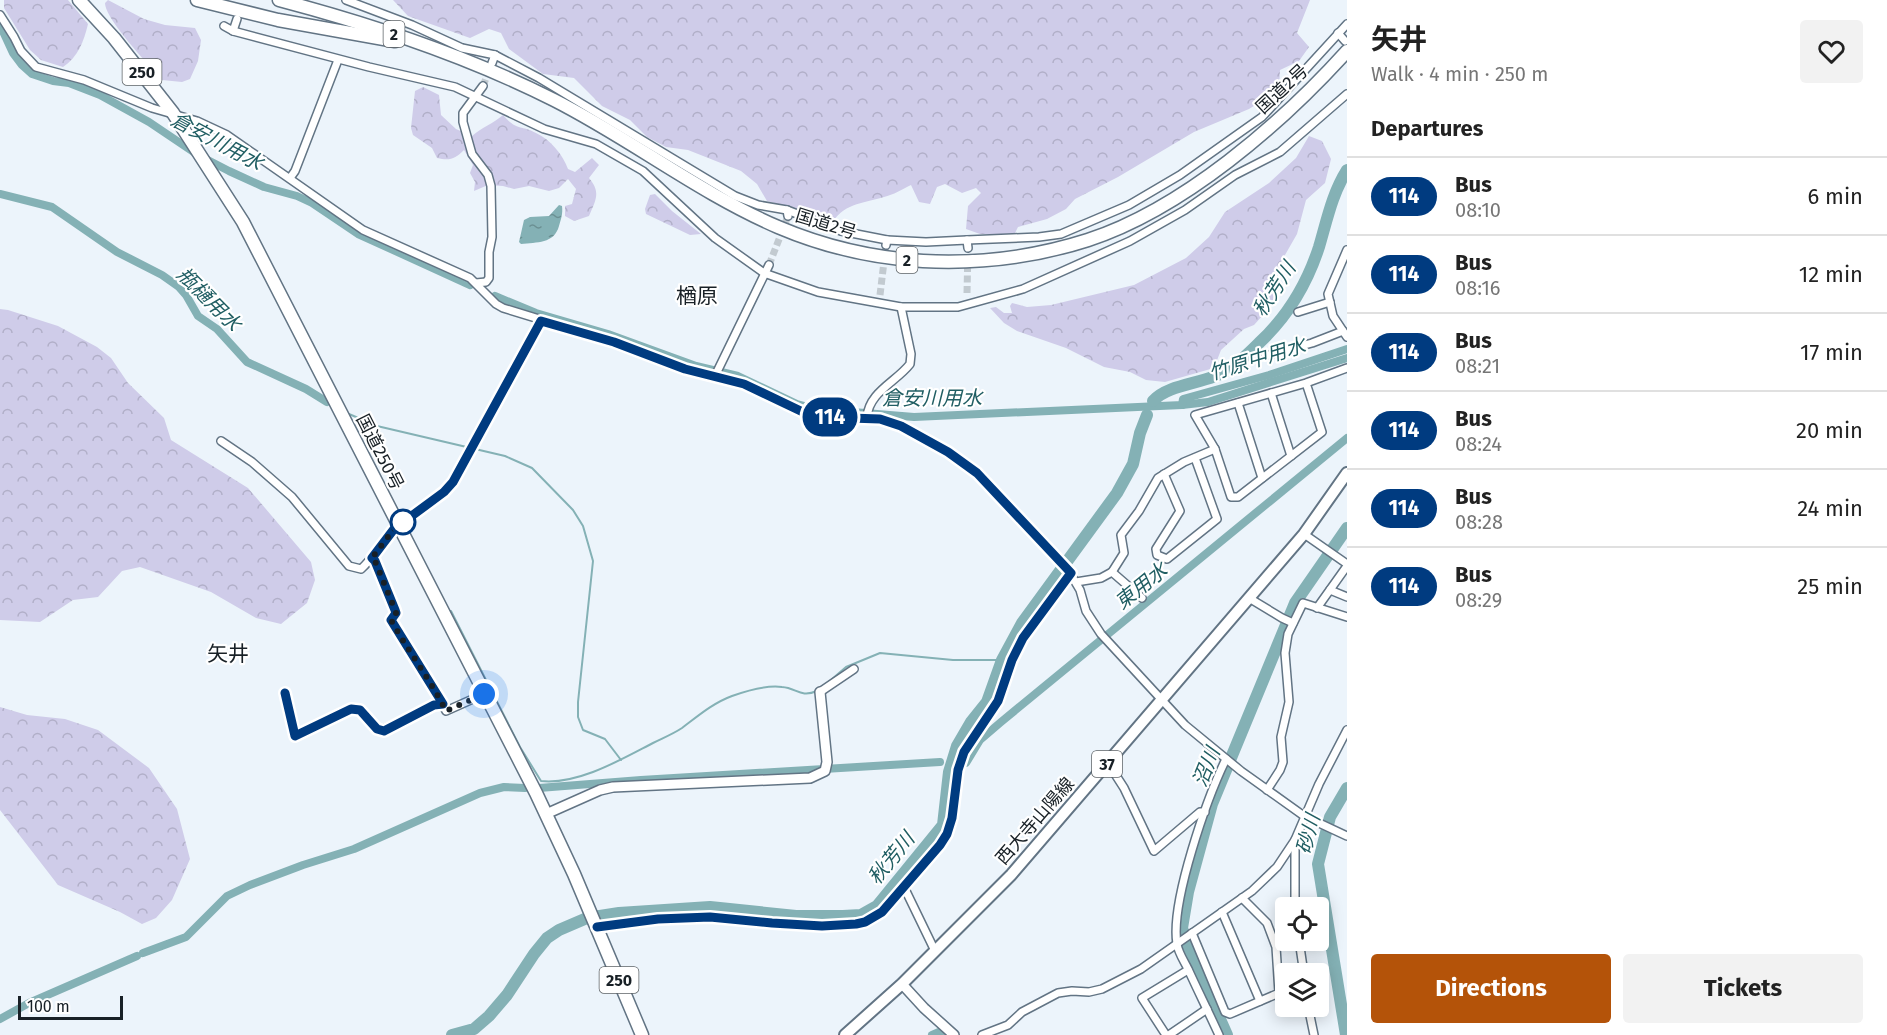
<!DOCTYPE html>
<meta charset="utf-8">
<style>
body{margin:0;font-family:"Fira Sans","Noto Sans JP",sans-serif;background:#f2f2f2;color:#222;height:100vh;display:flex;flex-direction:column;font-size:22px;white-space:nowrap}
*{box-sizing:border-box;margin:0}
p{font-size:20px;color:#767676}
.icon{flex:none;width:33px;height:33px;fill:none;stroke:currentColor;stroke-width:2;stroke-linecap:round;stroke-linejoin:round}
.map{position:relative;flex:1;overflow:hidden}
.sheet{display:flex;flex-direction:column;background:#fff;width:540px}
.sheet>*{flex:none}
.badge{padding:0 12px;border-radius:20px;font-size:21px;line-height:39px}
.fabs{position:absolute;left:1275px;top:897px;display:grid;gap:12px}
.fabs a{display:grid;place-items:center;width:54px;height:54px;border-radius:6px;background:#fff;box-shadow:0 3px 15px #0003;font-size:30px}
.scale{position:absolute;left:18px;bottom:15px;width:105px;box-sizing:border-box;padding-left:6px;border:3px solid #182026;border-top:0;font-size:16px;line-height:21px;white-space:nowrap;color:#182026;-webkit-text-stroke:4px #fff;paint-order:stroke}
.you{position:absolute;width:30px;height:30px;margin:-15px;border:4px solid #fff;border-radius:50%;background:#1a73e8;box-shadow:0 0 0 9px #1a73e833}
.map>.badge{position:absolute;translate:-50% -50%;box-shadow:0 0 0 3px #fff}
h2{padding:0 24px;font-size:22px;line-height:54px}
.round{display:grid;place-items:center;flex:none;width:63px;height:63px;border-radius:6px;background:#f2f2f2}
.headline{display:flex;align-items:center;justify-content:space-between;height:102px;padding:0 24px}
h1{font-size:28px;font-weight:700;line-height:45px}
.cta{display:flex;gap:12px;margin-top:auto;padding:12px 24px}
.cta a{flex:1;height:69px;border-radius:6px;background:#b45309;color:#fff;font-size:24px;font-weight:700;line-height:69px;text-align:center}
.cta a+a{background:#f2f2f2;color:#222}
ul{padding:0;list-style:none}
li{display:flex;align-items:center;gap:18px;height:78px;padding:0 24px;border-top:2px solid #e0e0e0}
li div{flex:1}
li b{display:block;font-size:22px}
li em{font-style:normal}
li .badge{min-width:66px;font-weight:700;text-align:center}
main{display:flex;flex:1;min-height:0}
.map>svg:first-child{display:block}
.forest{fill:url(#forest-crowns)}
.water{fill:url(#water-ripples)}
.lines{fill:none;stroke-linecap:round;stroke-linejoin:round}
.stream{stroke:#84b1b5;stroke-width:2}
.canal{stroke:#84b1b5;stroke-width:8}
.river{stroke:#84b1b5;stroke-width:12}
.street-tunnel{stroke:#c2cad0;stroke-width:7;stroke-dasharray:7 3.5;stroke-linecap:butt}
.street-casing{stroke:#627484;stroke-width:10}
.secondary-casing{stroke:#627484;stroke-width:12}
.primary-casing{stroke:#627484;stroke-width:14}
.highway-casing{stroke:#627484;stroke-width:15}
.street{stroke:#fff;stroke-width:7}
.secondary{stroke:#fff;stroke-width:9}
.primary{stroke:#fff;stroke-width:10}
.highway{stroke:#fff;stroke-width:12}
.line-casing{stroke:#fff;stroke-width:14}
.line{stroke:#003b80;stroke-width:9}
.walk{stroke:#182026;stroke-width:6;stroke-dasharray:0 10.8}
.stop-dot{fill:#fff;stroke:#003b80;stroke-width:3}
.labels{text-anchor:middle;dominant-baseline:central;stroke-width:4.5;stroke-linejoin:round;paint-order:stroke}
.shield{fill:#fff;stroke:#5d6367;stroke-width:1.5}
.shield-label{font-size:16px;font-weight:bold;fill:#182026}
.street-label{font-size:18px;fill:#182026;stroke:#fff}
.water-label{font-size:20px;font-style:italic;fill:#205e63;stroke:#fff}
.quarter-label{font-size:21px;fill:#182026;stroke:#fff}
</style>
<main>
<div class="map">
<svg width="1347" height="1035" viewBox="0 0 1347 1035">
<defs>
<pattern id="forest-crowns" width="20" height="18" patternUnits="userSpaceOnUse" patternTransform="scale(1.5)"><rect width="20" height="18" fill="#cfcce9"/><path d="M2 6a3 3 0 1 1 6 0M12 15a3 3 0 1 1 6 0" fill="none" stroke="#b1afc8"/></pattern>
<pattern id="water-ripples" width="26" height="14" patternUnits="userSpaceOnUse" patternTransform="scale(1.5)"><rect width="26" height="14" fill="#84b1b5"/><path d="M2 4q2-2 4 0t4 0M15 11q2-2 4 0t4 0" fill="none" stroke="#6b9093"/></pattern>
</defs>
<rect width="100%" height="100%" fill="#ecf4fb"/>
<g class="forest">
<path d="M4,0H68L88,24C84,41 78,57 63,67L41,60L30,50L4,8Z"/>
<path d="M108,0L144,19L165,25L195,28L201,40L198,61L190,79L182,82L162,80C149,65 105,19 105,3Z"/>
<path d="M393,0H1310L1297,33L1309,47L1299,61L1280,70L1279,90L1249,109L1194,132L1118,177L1075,199L1066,209L1047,219L1018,227L1014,235L980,234L966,229L968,206L981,193L976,188L962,193L945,184L937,187L930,204L919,202L911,185C903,189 893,195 884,197C861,204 843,203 830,226L798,213L790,207L767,201L757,184L741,171L688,150L666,147L647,137L630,120L602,106L574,78L543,74L509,49L501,33L489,29L470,38L408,16Z"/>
<path d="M423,87L439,95L441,115L456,129L472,136C482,127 493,124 503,115C518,132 519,124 536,133C551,140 563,155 568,169L575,172L592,158L599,165L589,178C601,192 596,200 589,216L574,221L565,216V206L572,204L576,189L568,179L559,188L549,191L529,186L514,189L503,186L488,185L474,191L475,182L470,173L473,165L464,150C455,159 450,161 437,158L432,148L413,135L411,128L415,91Z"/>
<polygon points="1309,136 1322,141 1331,159 1325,183 1306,200 1297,234 1281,262 1272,305 1254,325 1244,329 1221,350 1214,368 1165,382 1146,380 1130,372 1104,367 1066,348 1017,331 1004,323 990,308 996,307 1004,313 1012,313 1010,306 1012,303 1027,307 1051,305 1134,285 1186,258 1209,237 1225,212 1269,183 1296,158"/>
<polygon points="655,194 672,211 701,234 690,235 646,214 645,209 650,195"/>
<polygon points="0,309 8,310 58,326 97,347 111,358 128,383 164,418 171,440 248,488 311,562 315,580 307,603 281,624 256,618 211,592 140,567 122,571 98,597 73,600 40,622 0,620"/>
<polygon points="0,707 27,715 65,719 98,730 149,768 177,809 190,859 172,900 156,918 142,924 120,912 58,885 0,810"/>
</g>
<path class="water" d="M559,205L562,206C563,214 561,219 559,226C554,244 537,242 521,244L519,242L524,220L530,217L549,216Z"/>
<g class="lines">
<g class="stream">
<polyline points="349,414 377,426 505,456 532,468 573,510 583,526 593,561 578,702 578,717 583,730 605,739 621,760"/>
<path d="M451,611L520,747L541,781C578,785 622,759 653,743C663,738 673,734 682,728C698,716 713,703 732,696C746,691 767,685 782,687C797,688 800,698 817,691"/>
<polyline points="824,686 846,667 880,653 953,660 1002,660"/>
</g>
<g class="canal">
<polyline points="0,25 13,53 22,65 32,74 53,81 69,83 100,95 149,122 198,155 229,171 264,187 297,196 312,203 358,234 470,285"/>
<polyline points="0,194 52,207 117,252 162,275 179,287 186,295 198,316 217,329 247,362 306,389 327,402"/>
<polyline points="495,296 536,313 608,334 696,366 738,376 797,404 816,409 914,417 1182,405 1208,402 1347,358"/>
<polyline points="1182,405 1183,399 1269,375 1347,349"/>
<polyline points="962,763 966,763 980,740 1001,722 1347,438"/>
<polyline points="539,788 641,780 940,762"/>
<polyline points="143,953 186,937 227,896 250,885 303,865 354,849 480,793 504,787 525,788"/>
<polyline points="0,1019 29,1003 137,956"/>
<polyline points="932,1035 939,1032 944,1035"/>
</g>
<g class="river">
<path d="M1153,401C1169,383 1207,384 1228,370C1239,363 1250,352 1259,343C1287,317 1307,284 1319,247C1327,220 1332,194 1347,170"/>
<polyline points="452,1035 474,1029 489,1016 507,995 534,954 547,938 559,930 587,918 619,913 710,907 796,916 843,916 861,915 877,906 943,825 949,772 957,746 971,722 987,702 1002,660 1022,623 1117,493 1133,464 1140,433 1147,415"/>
<polyline points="1227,1035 1187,944 1182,928 1188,892 1212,804 1295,603 1347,528"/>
<polyline points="1346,1035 1318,864 1330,817 1347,788"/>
</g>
<g class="street-tunnel">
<polyline points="483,86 490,68"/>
<polyline points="769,265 788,216"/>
<polyline points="967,293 968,248"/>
<polyline points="880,295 886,245"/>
</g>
<g class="street-casing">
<g id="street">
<polyline points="346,0 412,25 462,48 495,55 492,63"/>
<polyline points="0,15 14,37 21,51 36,67 84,80 152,108 197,121 227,135 363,230 470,278 496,304 503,308 614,342 685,369 744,384 807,414 819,417 867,417 891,422 947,452 977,473 1067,568 1080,590 1086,611 1101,634 1185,725 1241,771 1304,816 1347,836"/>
<polyline points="224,26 233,31 237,19"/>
<polyline points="233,31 369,67 455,87 544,129 596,144 643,171 715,238 764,273 818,292 901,307 958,307 1023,289 1130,241 1185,210 1235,175 1280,152 1347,94"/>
<polyline points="1338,33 1345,41"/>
<polyline points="495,55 539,78 735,196 758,205 787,210"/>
<polyline points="290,178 295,171 338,60"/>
<polyline points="788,216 787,210 841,231 887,240"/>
<polyline points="967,240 1039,237 1061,234 1129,205 1180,175 1262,117 1347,24"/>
<polyline points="886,245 887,240 926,242 967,240 968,248"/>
<polyline points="1347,250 1328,294 1333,316 1347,337"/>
<polyline points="476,283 486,282 489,278 489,252 492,237 491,186 488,175 472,154 463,122 463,113 483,86"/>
<polyline points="1298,312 1330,302"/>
<polyline points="1265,356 1312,343 1343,331"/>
<polyline points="715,376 769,265"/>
<polyline points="1306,383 1322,432 1238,497 1231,497 1215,449 1195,415 1306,383 1347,368"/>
<polyline points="1271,393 1291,456"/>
<polyline points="1238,403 1262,478"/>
<path d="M867,417C869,392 896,382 910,364L911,354L901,307"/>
<path d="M221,441L252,462L292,497L349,566L361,569C374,558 381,541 394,529C412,512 437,502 453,482L500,393L541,321"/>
<polyline points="1164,474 1180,511 1156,549 1157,555 1167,559 1217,519 1195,458"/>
<polyline points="1304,534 1347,564"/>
<path d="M372,558L375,561L395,610L396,613L391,620C408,651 430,679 446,711L484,694"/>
<polyline points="1112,572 1142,598"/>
<polyline points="1076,582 1101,578 1112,572 1124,553 1121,535 1139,511 1158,478 1184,462 1215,449"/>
<polyline points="1330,590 1347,597"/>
<polyline points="1249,598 1282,618 1293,623"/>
<polyline points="1317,608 1347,566"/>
<polyline points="820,692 854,669"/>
<polyline points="285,694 295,736 351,709 360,710 380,731 434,705 443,704"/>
<polyline points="1108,763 1124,788 1154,851 1200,812 1205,812"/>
<polyline points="1267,790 1280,770 1283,762 1281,737 1289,702 1285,653 1288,634 1303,603 1347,617"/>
<polyline points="1295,840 1295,908"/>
<polyline points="904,887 935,951"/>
<polyline points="1222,912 1260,1001"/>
<path d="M597,927L658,919L710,917L772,923L822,926L856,924L874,918L890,905L919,867L940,845C959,816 950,784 964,753C972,736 987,721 996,703C1007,683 1011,660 1022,640C1035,616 1055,595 1071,573"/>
<polyline points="1192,933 1225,1012 1230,1014 1279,993 1276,947 1267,923 1242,898"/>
<polyline points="1299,940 1304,974"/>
<polyline points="1308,1006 1314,1035"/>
<polyline points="982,1035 1008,1025 1022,1012 1058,993 1072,991 1089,992 1102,989 1141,969 1252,891 1277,867 1295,840 1319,784 1347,730"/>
<polyline points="1166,1035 1142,998 1188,970"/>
<polyline points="1169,1035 1207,1009"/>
<path d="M1219,1035C1209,1013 1198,991 1188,969C1184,961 1178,952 1177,944C1170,903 1207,798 1226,759"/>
</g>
</g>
<g class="secondary-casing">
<g id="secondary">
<polyline points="546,814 600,790 613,787 810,778 825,771 827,762 820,692"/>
<polyline points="902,984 924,1008 954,1035"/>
</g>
</g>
<g class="primary-casing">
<polyline id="primary" points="845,1035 902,984 1011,875 1304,534 1347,473"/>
</g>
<g class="highway-casing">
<g id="highway">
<polyline points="79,0 114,38 173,113 243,222 536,793 574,874 642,1035"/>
<polyline points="197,0 278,20 395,41"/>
<path d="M279,0C374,25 467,56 554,100C631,139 699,193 778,227C825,247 873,258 923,261C979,264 1035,257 1088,240C1183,209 1281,124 1347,51"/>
</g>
</g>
<use href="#street" class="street"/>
<use href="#secondary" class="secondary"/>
<use href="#primary" class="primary"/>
<use href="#highway" class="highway"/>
</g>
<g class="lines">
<g class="line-casing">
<polyline id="line" points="285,693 295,736 351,709 360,710 377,729 384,731 434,705 443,704 391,620 396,613 395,610 375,561 372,558 394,529 444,492 453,482 541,321 614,342 685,369 744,384 807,414 819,417 880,419 901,426 948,452 977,473 1071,573 1023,638 1012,660 998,701 964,752 958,770 952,818 947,834 940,845 882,912 865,922 856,924 822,926 772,923 710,917 658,919 597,927"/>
</g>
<use href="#line" class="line"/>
<path class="walk" d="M403,522L394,529L372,558L375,561L395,610L396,613L391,620C408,651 430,679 446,711L484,694"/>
</g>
<circle class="stop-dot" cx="403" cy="522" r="12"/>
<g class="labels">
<g class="shield">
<rect x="383.5" y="21" width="21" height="26" rx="4.5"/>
<rect x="122.5" y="59" width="39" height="26" rx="4.5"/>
<rect x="896.5" y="247" width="21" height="26" rx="4.5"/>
<rect x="1092" y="751" width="30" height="26" rx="4.5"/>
<rect x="599.5" y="967" width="39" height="26" rx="4.5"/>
</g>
<g class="shield-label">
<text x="394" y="34">2</text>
<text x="142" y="72">250</text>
<text x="907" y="260">2</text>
<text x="1107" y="764">37</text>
<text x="619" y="980">250</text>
</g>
<g class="street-label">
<text transform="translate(1282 89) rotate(-43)">国道2号</text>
<text transform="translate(826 224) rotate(17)">国道2号</text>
<text transform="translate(380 452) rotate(63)">国道250号</text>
<text transform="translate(1035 821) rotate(-49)">西大寺山陽線</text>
</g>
<g class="water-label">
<text transform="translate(217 141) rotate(28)">倉安川用水</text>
<text transform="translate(1274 289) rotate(-57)">秋芳川</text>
<text transform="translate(209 299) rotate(45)">瓶樋用水</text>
<text transform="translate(1257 359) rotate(-17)">竹原中用水</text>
<text x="932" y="398">倉安川用水</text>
<text transform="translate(1141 586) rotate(-39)">東用水</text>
<text transform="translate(1206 767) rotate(-68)">沼川</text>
<text transform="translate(1308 834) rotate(-75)">砂川</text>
<text transform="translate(891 858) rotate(-51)">秋芳川</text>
</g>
<g class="quarter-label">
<text x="697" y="296">楢原</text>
<text x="228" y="654">矢井</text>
</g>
</g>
</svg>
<div class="fabs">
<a><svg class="icon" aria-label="locate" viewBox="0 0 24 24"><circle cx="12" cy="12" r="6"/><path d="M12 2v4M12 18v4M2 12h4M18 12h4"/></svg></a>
<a><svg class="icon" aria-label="layers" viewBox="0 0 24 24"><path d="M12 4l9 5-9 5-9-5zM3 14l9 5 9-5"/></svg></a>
</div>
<div class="scale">100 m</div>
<div class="you" style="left:484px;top:694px"></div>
<b class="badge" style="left:830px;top:417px;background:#003b80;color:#fff">114</b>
</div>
<section class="sheet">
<div class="headline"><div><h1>矢井</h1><p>Walk · 4 min · 250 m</p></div><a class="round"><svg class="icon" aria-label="heart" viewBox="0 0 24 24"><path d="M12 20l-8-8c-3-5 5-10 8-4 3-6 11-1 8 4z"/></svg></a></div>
<h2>Departures</h2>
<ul>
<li><span class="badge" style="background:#003b80;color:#fff">114</span><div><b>Bus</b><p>08:10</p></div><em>6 min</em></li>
<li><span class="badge" style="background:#003b80;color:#fff">114</span><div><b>Bus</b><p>08:16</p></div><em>12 min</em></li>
<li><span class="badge" style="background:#003b80;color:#fff">114</span><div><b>Bus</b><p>08:21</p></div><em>17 min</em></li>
<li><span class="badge" style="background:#003b80;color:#fff">114</span><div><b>Bus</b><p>08:24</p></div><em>20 min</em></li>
<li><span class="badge" style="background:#003b80;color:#fff">114</span><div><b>Bus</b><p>08:28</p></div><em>24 min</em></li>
<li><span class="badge" style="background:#003b80;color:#fff">114</span><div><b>Bus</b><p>08:29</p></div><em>25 min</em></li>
</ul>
<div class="cta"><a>Directions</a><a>Tickets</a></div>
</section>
</main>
